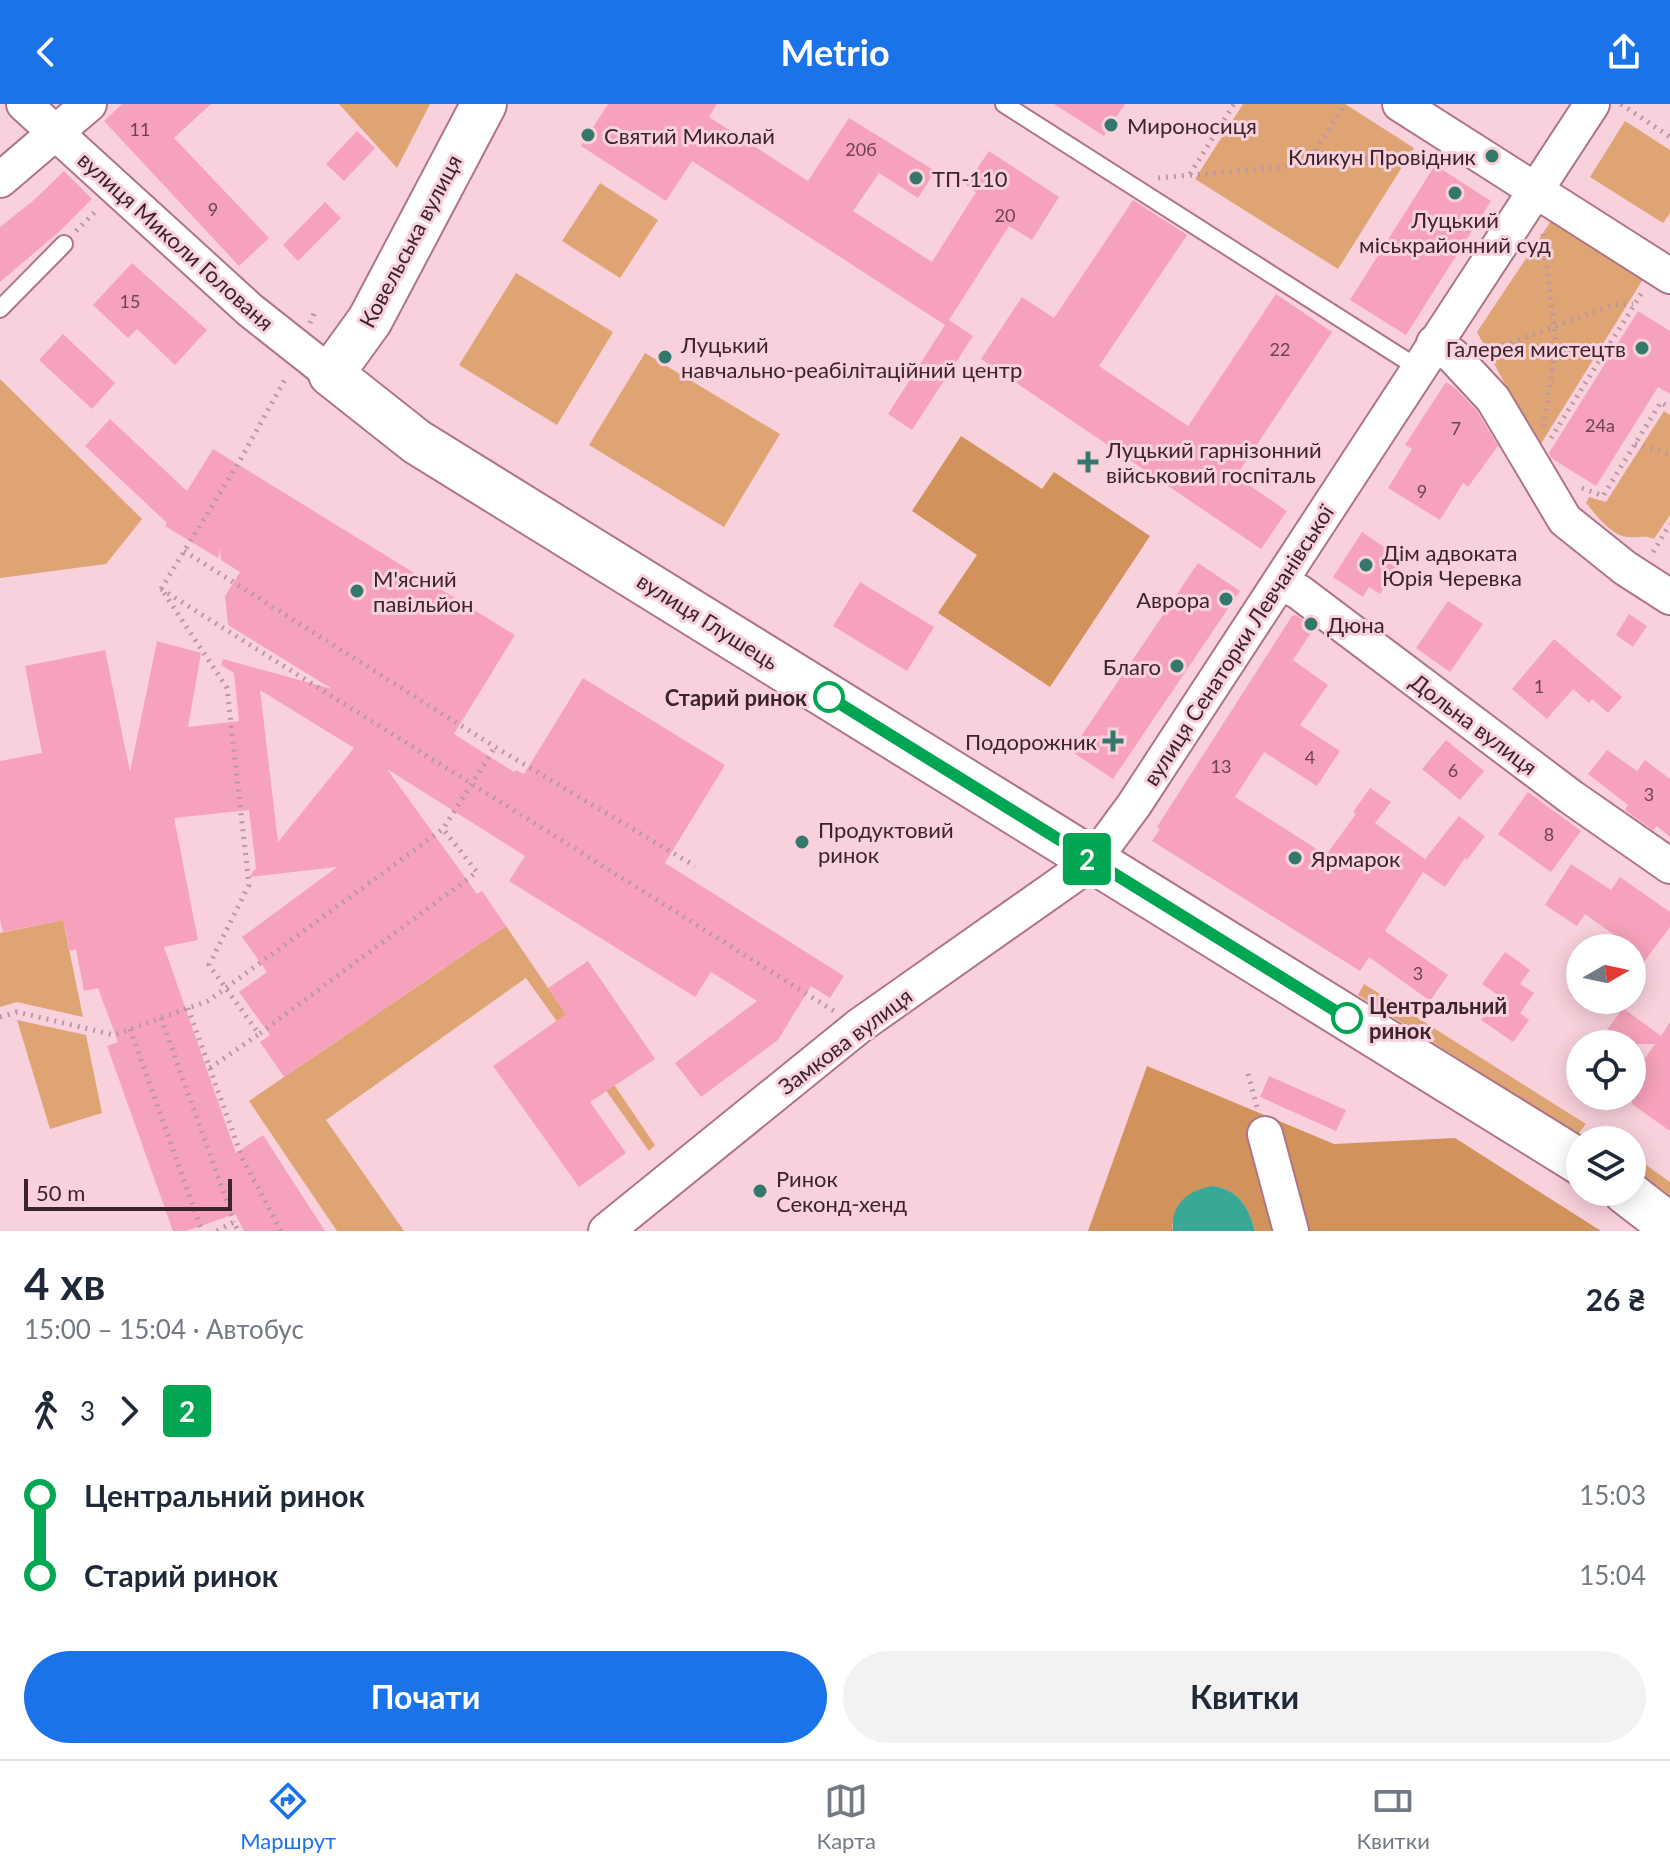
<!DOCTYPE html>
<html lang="uk">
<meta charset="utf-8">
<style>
body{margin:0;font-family:Lato,sans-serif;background:#f2f2f3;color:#1f2937;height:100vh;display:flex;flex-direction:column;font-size:30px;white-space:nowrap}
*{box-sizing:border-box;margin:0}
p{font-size:26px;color:#747a83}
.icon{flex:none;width:44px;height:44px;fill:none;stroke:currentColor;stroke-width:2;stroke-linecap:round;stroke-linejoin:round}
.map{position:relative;height:1127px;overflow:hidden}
.side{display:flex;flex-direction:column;background:#fff;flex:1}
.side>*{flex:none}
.badge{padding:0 16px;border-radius:6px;font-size:28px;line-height:52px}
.needle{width:52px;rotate:81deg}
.buttons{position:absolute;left:1566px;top:830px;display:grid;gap:16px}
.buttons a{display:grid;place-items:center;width:80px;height:80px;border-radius:50%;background:#fff;box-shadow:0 4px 20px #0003;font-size:40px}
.scale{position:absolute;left:24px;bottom:20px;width:208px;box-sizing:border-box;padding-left:8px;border:4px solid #3c242c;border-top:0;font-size:22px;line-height:28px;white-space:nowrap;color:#3c242c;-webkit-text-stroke:6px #f9d1dc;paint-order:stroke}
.map>.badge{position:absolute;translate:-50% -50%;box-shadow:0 0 0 4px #fff}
.legs{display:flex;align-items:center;gap:12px;height:88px;padding:0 24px;font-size:26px}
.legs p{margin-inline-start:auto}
.summary{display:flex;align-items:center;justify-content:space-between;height:136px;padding:0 24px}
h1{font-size:44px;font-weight:700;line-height:60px}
.primary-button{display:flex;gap:16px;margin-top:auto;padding:16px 24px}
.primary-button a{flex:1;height:92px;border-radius:48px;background:#1a73e8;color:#fff;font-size:32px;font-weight:700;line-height:92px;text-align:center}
.primary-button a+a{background:#f2f2f3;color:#1f2937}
ul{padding:0 24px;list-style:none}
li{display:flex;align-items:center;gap:28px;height:80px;font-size:30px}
li i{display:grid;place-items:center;width:12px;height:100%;margin:0 10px;background:currentColor}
li i::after{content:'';width:20px;height:20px;margin:-10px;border:6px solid;border-radius:50%;background:#fff}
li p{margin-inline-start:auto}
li:first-child i{background:linear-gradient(#0000 50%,currentColor 0)}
li:last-child i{background:linear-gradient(currentColor 50%,#0000 0)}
header{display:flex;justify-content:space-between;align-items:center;height:104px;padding:0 24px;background:#1a73e8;color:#fff;font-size:36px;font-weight:700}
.menu{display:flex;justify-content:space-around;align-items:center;height:112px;border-top:2px solid #e0e1e3;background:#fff;font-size:22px;color:#747a83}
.menu a{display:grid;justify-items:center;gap:4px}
.menu .selected{color:#1a73e8}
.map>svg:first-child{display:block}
.green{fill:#dfa474}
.forest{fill:#d2925c}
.water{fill:#38a997}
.building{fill:#f7a2bc;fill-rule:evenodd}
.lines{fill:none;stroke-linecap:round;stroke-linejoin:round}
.lane-casing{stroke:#af7586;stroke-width:20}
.street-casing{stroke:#af7586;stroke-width:38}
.secondary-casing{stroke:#af7586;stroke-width:48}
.path{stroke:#ba98a2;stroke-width:5;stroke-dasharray:2 6;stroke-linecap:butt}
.lane{stroke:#fff;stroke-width:16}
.street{stroke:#fff;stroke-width:34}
.secondary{stroke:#fff;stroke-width:44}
.line-1-casing{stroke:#fff;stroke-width:18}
.line-1{stroke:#00a651;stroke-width:12}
.poi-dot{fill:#34786c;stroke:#f9d1dc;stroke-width:3}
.stop-1-dot{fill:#fff;stroke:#00a651;stroke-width:4}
.labels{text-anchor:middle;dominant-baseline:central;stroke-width:6;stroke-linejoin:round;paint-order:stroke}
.number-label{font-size:18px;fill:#6b4450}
.poi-label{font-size:22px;fill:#3c242c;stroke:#f9d1dc;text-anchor:start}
.street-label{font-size:22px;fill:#3c242c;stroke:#f9d1dc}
.stop-label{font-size:22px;font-weight:bold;fill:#3c242c;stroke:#f9d1dc;text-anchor:end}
</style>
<header><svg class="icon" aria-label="back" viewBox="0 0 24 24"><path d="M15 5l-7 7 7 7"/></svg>Metrio<svg class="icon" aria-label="share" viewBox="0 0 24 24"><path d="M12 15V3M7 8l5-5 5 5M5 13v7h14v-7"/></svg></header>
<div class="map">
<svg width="1670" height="1127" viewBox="0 0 1670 1127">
<rect width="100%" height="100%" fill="#f9d1dc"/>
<g class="green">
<polygon points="339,0 430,0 397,64"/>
<polygon points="1243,0 1345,0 1414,44 1338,165 1195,75"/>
<polygon points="1625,17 1670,46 1670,109 1663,119 1590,73"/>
<polygon points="600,79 658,116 620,174 562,137"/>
<polygon points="1553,114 1645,172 1539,343 1477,228"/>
<polygon points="516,169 613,228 557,321 459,261"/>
<polygon points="645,249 780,330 724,423 589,341"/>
<polygon points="0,275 142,415 106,460 0,474"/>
<path d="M1664,307L1670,311V411L1654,435C1645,431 1637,434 1627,433C1611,431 1596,411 1586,399L1589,393L1606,398Z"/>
<polygon points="63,816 83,913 17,898 0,903 0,829"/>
<polygon points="506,822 655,1041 649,1047 526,874 326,1016 404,1127 337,1127 249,997"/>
<polygon points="1364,880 1586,1020 1578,1030 1358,891"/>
<polygon points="17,916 86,931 102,1009 50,1025"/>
<polygon points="1632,1051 1670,1078 1670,1094 1632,1066"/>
</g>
<g class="forest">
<polygon points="961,332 1042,385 1054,368 1150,432 1050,583 938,509 977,451 912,407"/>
<path d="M1147,962L1334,1040L1455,1034L1601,1127H1255C1248,1103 1240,1087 1214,1082L1172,1120L1173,1127H1088Z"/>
</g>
<path class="water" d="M1214,1082C1240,1087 1248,1103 1255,1127H1173C1170,1100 1189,1085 1214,1082Z"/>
<g class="building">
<polygon points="122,0 211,0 174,34 269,134 239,162 104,17"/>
<polygon points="608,0 717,0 709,13 808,77 849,14 935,67 918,94 879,69 853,107 932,158 976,88 966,81 989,47 1059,93 1032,136 1009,122 949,216 973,232 912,326 888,310 945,221 692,57 666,97 581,42"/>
<polygon points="1054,0 1125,0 1104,32"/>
<polygon points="357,27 375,44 344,77 326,60"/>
<polygon points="1435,61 1491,97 1406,231 1350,196"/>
<polygon points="64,67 92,95 61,126 0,178 0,123 34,96"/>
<polygon points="1133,96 1187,131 1099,262 1188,322 1276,190 1332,228 1236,372 1287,407 1261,445 981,255 1022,193 1054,214"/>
<polygon points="325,98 341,114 298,157 283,141"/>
<polygon points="132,159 207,226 175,261 137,225 128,234 93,201"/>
<polygon points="1638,207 1670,227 1670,290 1658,283 1596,382 1551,354 1549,349"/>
<polygon points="63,230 115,279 92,305 39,256"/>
<polygon points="1446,278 1456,285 1477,307 1498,342 1468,383 1463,379 1440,416 1388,384 1412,345 1405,341"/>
<path d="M110,315L187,387L213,345L515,531L454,630L514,668L516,666L524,670L583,574L725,661L665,759L844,872L830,894L811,882L778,936L701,993L675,959L757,897L711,868L695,893L509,777L525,752L387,665L477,790L482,787L506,822L284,973L260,938L270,931L239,888L267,868L242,833L337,763L249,773L256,764L249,706L174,714L198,836L164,843L236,1049L263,1031L325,1127H244L235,1110L186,1127H173L107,942L118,938L98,884L84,887L76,845L70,847L63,816L3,828L0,816V657L42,649L25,562L105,546L130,668L157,537L201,549L188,623L239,617L234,569L221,561L223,555L332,585L228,521L225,492L240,468L221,456L220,445L218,454L165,422L167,419L85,342ZM260,586L354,644L278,738Z"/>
<polygon points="1362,428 1393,449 1386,457 1397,464 1380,490 1369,483 1363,493 1333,473"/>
<polygon points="1198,459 1240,487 1113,675 1071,647"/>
<polygon points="860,478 934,523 907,567 833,522"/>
<polygon points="1448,497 1483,520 1450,568 1416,544"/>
<polygon points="1629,510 1647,522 1633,543 1616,531"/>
<polygon points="1296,511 1314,524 1293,556 1328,581 1300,621 1340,647 1317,682 1264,648 1235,693 1326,751 1356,710 1353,708 1370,684 1391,698 1375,719 1425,755 1459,712 1485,732 1467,756 1465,754 1445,783 1423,768 1385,827 1448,871 1430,897 1369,853 1360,867 1152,737 1160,725 1157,723 1292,512"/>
<polygon points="1554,535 1622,593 1608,609 1592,595 1589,599 1573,585 1547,615 1512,585"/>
<polygon points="1446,636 1484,667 1460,696 1422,665"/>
<polygon points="1607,646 1637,667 1645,656 1670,675 1670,733 1657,722 1653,726 1625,706 1628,701 1588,670"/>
<polygon points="1528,688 1581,727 1551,768 1498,730"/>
<polygon points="1571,760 1611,786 1620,773 1670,808 1670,823 1632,874 1632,844 1585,810 1577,822 1545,801"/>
<polygon points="1505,848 1530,866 1520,880 1534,889 1520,909 1529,916 1513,938 1481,916 1498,891 1482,880"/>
<polygon points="588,857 655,955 590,998 626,1049 579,1083 493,962 566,910 548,884"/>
<polygon points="1623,904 1661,932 1670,918 1670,1027 1632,1000 1632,972 1655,940 1597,940"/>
<polygon points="1269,972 1346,1006 1336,1027 1260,993"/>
</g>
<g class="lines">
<g class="lane-casing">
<g id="lane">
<polyline points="1004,0 1418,264"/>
<polyline points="0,205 64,140"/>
</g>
</g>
<g class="street-casing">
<g id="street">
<polyline points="24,0 250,206 331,270"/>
<polyline points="1400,0 1670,172"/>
<polyline points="0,76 89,0"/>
<polyline points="1434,239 1453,252 1493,295 1565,416 1625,464 1670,493"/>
<polyline points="1280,478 1299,488 1571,693 1670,762"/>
<polyline points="1265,1030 1291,1127"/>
<polyline points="606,1127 859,922 1092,758 1134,701 1592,0"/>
</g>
</g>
<g class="secondary-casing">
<g id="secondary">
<polyline points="484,0 370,216 331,270 417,338 1580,1058"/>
<polyline points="1626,1088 1670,1122"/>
</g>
</g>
<g class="path">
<polyline points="1621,0 1670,33"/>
<polyline points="1307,60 1345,0"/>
<polyline points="1190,70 1234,0"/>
<polyline points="1158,74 1423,50"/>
<polyline points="76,127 97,106"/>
<polyline points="1543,130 1556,238 1544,322"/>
<polyline points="310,219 316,205"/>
<polyline points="1488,247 1613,201 1633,200"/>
<polyline points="1551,334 1643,187"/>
<polyline points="1635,340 1670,350"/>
<polyline points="1582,384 1603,392 1661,298 1670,304"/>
<polyline points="184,447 495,643 695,762"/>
<polyline points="1653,448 1670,420"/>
<polyline points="161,485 834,907"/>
<polyline points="161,485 239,358 287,272"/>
<polyline points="164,489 227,584 249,781 209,861 259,930 477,768 443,725"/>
<polyline points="188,904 243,1056 281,1127"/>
<polyline points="0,913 17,908 114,931 208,897 443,725 495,643"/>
<polyline points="161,914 234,1118"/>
<polyline points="130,925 202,1127"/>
<polyline points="210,964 259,930"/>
<polyline points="1248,970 1257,1003"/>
<polyline points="217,1127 234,1118 238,1127"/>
</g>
<use href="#lane" class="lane"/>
<use href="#street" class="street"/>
<use href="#secondary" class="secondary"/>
</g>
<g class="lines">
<g class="line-1-casing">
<polyline id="line-1" points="829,593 1347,914"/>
</g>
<use href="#line-1" class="line-1"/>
</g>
<g class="poi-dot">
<circle cx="1111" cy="21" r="8"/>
<circle cx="588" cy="31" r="8"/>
<circle cx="1492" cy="52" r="8"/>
<circle cx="916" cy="74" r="8"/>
<circle cx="1455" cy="89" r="8"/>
<circle cx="1642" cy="244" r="8"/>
<circle cx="665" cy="253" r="8"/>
<path d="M1084 346h8v8h8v8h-8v8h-8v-8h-8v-8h8z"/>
<circle cx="1366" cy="461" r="8"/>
<circle cx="357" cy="487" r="8"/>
<circle cx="1226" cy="495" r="8"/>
<circle cx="1311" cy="520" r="8"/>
<circle cx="1177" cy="562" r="8"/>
<path d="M1109 625h8v8h8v8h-8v8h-8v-8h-8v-8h8z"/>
<circle cx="802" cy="738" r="8"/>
<circle cx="1295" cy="754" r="8"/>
<circle cx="760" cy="1087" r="8"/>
</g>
<g class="stop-1-dot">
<circle cx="829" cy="593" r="14"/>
<circle cx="1347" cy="914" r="14"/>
</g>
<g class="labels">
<g class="number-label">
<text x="140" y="25">11</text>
<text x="861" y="45">20б</text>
<text x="213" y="105">9</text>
<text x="1005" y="111">20</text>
<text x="130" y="197">15</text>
<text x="1280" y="245">22</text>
<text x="1600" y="321">24а</text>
<text x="1456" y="324">7</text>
<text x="1422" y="387">9</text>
<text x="1539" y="582">1</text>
<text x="1310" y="653">4</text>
<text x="1221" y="662">13</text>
<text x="1453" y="666">6</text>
<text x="1649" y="690">3</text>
<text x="1549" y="730">8</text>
<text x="1418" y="869">3</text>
</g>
<g class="poi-label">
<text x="1127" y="21">Мироносиця</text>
<text x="604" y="31">Святий Миколай</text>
<text x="1476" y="52" text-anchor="end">Кликун Провідник</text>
<text x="932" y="74">ТП-110</text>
<text x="1455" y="115" text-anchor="middle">Луцький<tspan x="1455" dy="25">міськрайонний суд</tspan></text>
<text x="681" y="240">Луцький<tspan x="681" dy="25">навчально-реабілітаційний центр</tspan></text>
<text x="1626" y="244" text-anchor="end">Галерея мистецтв</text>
<text x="1106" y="345">Луцький гарнізонний<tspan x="1106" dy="25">військовий госпіталь</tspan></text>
<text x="1382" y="448">Дім адвоката<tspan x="1382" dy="25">Юрія Черевка</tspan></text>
<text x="373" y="474">М'ясний<tspan x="373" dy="25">павільйон</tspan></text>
<text x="1210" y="495" text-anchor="end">Аврора</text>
<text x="1327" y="520">Дюна</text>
<text x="1161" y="562" text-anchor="end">Благо</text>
<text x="1097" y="637" text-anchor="end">Подорожник</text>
<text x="818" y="725">Продуктовий<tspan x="818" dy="25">ринок</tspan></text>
<text x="1311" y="754">Ярмарок</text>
<text x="776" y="1074">Ринок<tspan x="776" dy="25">Секонд-хенд</tspan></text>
</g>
<g class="street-label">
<text transform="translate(176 137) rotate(42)">вулиця Миколи Голованя</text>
<text transform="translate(410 137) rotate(-62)">Ковельська вулиця</text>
<text transform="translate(708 517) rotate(32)">вулиця Глушець</text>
<text transform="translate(1238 541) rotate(-57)">вулиця Сенаторки Левчанівської</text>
<text transform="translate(1474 620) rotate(37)">Дольна вулиця</text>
<text transform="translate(845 937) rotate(-37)">Замкова вулиця</text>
</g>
<g class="stop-label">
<text x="807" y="593">Старий ринок</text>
<text x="1369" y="901" text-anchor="start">Центральний<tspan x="1369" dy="25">ринок</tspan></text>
</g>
</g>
</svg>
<div class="buttons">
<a><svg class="needle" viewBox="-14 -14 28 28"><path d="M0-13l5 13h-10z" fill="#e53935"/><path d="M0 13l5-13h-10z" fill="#747a83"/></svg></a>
<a><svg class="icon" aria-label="locate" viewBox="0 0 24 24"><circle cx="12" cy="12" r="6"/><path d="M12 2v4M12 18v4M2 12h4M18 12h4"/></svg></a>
<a><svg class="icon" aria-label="layers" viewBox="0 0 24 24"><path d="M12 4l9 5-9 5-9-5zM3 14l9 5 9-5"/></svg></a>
</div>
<div class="scale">50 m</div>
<b class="badge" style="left:1087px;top:755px;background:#00a651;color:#fff">2</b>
</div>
<section class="side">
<div class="summary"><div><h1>4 хв</h1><p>15:00 – 15:04 · Автобус</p></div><b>26 ₴</b></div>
<div class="legs"><svg class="icon" aria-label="walk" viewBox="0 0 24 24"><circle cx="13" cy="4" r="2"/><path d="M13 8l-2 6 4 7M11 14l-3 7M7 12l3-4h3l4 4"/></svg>3<svg class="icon" aria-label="forward" viewBox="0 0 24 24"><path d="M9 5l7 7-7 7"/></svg><b class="badge" style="background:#00a651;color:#fff">2</b></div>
<ul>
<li><i style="color:#00a651"></i><b>Центральний ринок</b><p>15:03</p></li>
<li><i style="color:#00a651"></i><b>Старий ринок</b><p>15:04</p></li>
</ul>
<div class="primary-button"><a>Почати</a><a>Квитки</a></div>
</section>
<nav class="menu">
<a class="selected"><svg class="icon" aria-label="directions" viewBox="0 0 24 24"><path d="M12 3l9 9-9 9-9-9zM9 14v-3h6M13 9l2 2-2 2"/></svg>Маршрут</a>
<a><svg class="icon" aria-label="map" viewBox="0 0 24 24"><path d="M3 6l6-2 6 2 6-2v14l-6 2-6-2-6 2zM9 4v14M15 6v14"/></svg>Карта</a>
<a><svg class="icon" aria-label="tickets" viewBox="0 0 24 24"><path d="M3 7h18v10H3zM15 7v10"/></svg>Квитки</a>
</nav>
